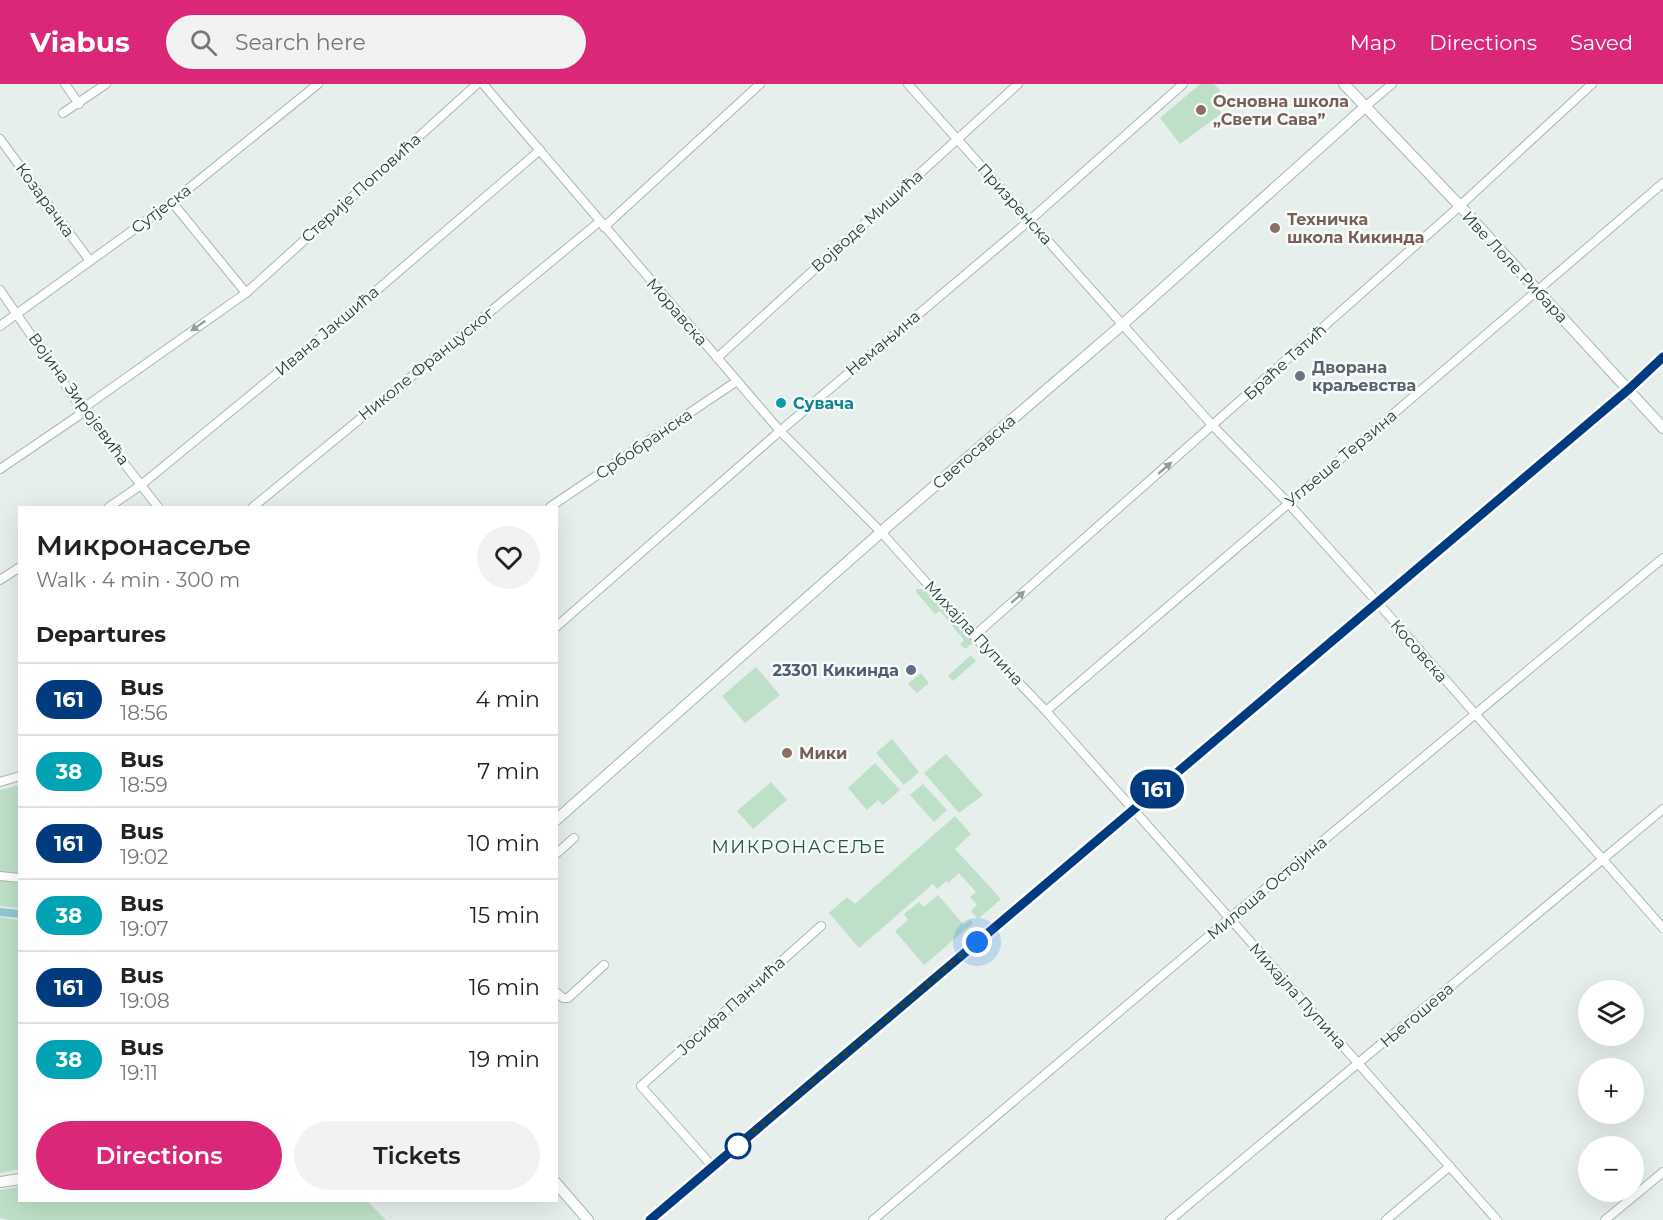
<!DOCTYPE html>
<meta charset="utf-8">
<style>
body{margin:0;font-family:Montserrat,sans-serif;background:#f2f2f2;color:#222;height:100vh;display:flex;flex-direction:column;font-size:22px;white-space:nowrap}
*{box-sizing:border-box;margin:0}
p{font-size:20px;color:#767676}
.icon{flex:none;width:33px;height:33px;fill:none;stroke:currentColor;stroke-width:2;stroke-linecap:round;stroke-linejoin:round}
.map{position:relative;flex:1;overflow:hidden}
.drawer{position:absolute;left:18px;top:422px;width:540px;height:696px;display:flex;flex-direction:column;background:#fff;border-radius:0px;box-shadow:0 6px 24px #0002}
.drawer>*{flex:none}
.badge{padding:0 12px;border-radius:20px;font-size:21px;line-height:39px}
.controls{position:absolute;left:1578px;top:896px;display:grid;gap:12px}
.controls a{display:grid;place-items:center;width:66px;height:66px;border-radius:50%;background:#fff;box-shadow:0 6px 24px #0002;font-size:30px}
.you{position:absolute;width:30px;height:30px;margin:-15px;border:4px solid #fff;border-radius:50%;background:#1a73e8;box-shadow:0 0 0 9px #1a73e833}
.map>.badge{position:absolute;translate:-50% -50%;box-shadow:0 0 0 3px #fff}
h2{padding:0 18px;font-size:22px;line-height:54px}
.round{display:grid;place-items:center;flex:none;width:63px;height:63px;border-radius:32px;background:#f2f2f2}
.overview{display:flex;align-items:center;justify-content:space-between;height:102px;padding:0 18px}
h1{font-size:28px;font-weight:600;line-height:45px}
.primary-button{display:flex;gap:12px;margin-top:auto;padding:12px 18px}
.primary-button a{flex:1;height:69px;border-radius:36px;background:#db2777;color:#fff;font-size:24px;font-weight:600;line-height:69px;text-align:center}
.primary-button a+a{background:#f2f2f2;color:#222}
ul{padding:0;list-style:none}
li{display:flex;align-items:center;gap:18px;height:72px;padding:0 18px;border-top:2px solid #e0e0e0}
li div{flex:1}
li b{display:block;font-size:22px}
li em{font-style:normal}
li .badge{min-width:66px;font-weight:700;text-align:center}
header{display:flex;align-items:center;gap:36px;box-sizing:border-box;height:84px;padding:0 30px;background:#db2777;color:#fff}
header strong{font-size:28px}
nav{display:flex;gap:33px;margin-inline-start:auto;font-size:21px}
.search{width:420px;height:54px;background:#f2f2f2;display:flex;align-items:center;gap:15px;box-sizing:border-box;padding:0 21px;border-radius:33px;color:#767676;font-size:22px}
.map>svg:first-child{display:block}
.green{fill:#bfe0c8}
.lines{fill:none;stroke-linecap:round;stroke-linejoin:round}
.canal{stroke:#8ec9d4;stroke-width:8}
.minor-casing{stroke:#a8b8b2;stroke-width:10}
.tertiary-casing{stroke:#a8b8b2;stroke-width:12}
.secondary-casing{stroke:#a4bbb3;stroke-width:12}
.minor{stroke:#fff;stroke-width:8}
.tertiary{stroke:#fff;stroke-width:10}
.secondary{stroke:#fff;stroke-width:10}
.oneway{fill:#92a09c}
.line-casing{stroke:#fff;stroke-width:14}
.line{stroke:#003b80;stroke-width:9}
.walk{stroke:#24423a;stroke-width:6;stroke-dasharray:0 10.8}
.education-dot{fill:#8d6e63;stroke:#f7fbf9;stroke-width:2}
.worship-dot{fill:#6b7280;stroke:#f7fbf9;stroke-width:2}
.culture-dot{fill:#0f9aa8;stroke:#f7fbf9;stroke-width:2}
.service-dot{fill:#5c6f8a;stroke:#f7fbf9;stroke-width:2}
.stop-dot{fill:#fff;stroke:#003b80;stroke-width:3}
.labels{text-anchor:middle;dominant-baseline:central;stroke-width:5;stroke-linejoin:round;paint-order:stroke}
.education-label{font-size:16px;font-weight:bold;fill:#785e54;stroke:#f7fbf9;text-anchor:start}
.street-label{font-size:16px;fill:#24423a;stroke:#f7fbf9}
.worship-label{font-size:16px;font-weight:bold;fill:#5b616d;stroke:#f7fbf9;text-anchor:start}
.culture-label{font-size:16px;font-weight:bold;fill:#0d838f;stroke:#f7fbf9;text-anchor:start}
.service-label{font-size:16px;font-weight:bold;fill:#4e5e75;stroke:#f7fbf9;text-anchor:end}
.neighbourhood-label{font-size:18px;letter-spacing:1.5px;fill:#1f5548;stroke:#f7fbf9}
</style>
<header>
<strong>Viabus</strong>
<div class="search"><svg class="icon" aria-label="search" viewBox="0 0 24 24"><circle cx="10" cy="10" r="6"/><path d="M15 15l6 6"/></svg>Search here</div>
<nav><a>Map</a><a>Directions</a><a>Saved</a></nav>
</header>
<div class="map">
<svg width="1663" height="1136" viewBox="0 0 1663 1136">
<rect width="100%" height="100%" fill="#e6efeb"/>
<g class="green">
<polygon points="1200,0 1214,0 1221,7 1212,15 1222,29 1180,60 1160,34"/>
<polygon points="916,505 925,505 934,512 974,558 965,565 960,560 964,556 940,527 935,530 916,508"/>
<polygon points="971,571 976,577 953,597 948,592"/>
<polygon points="756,583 780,611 745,639 722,612"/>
<polygon points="921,589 929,599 917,609 908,600"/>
<polygon points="892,655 919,688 904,701 876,669"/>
<polygon points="946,670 983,711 959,729 924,689"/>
<polygon points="875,679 900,706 883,721 878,716 867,726 848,704"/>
<polygon points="771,698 787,716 753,745 737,727"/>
<polygon points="923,700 947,726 934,738 910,711"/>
<polygon points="19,701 19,824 0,822 0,706"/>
<polygon points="955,732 971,750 955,765 1001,815 978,835 971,827 977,821 970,813 976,808 959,789 948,799 946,797 937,805 933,800 859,864 829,829 847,813 855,820"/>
<polygon points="938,811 964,841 970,836 973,839 924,881 895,847 908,836 904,830 919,818 924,823"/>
<polygon points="0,833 20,836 19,1085 0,1089"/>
<polygon points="19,1103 20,1116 366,1116 386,1136 8,1136 0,1134 0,1106"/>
</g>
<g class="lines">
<polyline class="canal" points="0,828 20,830"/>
<g class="minor-casing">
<g id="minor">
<polyline points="65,0 79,20"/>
<polyline points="483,0 780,347 881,448 974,552 1046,627 1497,1136"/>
<polyline points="908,0 1213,342 1288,419 1378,519 1663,844"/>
<polyline points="1365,23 1392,0"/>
<polyline points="63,29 106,0"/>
<polyline points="0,55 90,177"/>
<polyline points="172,118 246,209"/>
<polyline points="604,143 760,0"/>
<polyline points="0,206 82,325 158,423"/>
<polyline points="0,242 172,118 318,0"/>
<polyline points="717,274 1018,0"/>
<polyline points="0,385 78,332 82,325 246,209 477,0"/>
<polyline points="109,423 141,401 342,236 540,66"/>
<polyline points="253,423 599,138"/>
<polyline points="550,423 737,297"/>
<polyline points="0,496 20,483"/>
<polyline points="556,543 780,347 1030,136 1183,0"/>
<polyline points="974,552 1452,129 1592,0"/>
<polyline points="1046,627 1663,99"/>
<polyline points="0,698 20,692"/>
<polyline points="556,770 574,754"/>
<polyline points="0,792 20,794"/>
<polyline points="556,908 563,914 568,914 604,881"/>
<polyline points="713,1083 641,1002 821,842"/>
<polyline points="873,1136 1230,834 1663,474"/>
<polyline points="1170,1136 1663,725"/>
<polyline points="1386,1136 1450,1082"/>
<polyline points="1605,1136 1663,1088"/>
</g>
</g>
<g class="tertiary-casing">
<g id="tertiary">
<polyline points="1344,0 1460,122 1663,344"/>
<polyline points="556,736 888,442 1123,240 1365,23"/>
</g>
</g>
<g class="secondary-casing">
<g id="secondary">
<polyline points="0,1098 20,1095"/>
<polyline points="556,1099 588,1136"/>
<polyline points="650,1136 1629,305 1663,273"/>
</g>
</g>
<use href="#minor" class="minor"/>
<use href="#tertiary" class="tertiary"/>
<use href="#secondary" class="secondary"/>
</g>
<defs><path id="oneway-solid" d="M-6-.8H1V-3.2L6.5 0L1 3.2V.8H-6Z" transform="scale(1.5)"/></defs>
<g class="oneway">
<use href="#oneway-solid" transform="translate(198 242) rotate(145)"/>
<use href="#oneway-solid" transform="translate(1165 384) rotate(-41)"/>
<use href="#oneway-solid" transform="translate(1018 513) rotate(-41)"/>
</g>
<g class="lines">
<g class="line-casing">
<polyline id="line" points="650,1136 1629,305 1663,273"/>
</g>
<use href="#line" class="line"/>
<polyline class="walk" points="738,1062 730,1068 977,858"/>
</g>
<g class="education-dot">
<circle cx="1201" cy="26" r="6"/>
<circle cx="1275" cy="144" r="6"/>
<circle cx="787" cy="669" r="6"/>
</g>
<circle class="worship-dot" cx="1300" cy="292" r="6"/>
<circle class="culture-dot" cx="781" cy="319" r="6"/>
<circle class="service-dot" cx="911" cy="586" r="6"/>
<circle class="stop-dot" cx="738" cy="1062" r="12"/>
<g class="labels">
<g class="education-label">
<text x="1213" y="17">Основна школа<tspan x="1213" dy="18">„Свети Сава”</tspan></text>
<text x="1287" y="135">Техничка<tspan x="1287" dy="18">школа Кикинда</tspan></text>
<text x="799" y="669">Мики</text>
</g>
<g class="street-label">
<text transform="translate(361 104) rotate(-42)">Стерије Поповића</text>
<text transform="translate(45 116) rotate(54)">Козарачка</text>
<text transform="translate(1015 120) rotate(48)">Призренска</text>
<text transform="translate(161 125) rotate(-37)">Сутјеска</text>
<text transform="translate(867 137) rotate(-42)">Војводе Мишића</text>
<text transform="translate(1515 183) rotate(47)">Иве Лоле Рибара</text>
<text transform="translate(677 228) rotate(49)">Моравска</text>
<text transform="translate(327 247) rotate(-40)">Ивана Јакшића</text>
<text transform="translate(883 259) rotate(-40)">Немањина</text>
<text transform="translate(1285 278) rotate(-42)">Браће Татић</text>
<text transform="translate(426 280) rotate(-39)">Николе Француског</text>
<text transform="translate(79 315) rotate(54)">Војина Зиројевића</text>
<text transform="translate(644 360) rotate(-34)">Србобранска</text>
<text transform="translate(974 368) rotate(-41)">Светосавска</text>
<text transform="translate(1341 374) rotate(-40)">Угљеше Терзина</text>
<text transform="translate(974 549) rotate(47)">Михајла Пупина</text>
<text transform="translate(1419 567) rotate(49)">Косовска</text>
<text transform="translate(1267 804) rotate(-40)">Милоша Остојина</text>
<text transform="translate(1298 912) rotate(48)">Михајла Пупина</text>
<text transform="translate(731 922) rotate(-42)">Јосифа Панчића</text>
<text transform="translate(1417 931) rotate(-40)">Његошева</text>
</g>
<g class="worship-label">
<text x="1312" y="283">Дворана<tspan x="1312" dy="18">краљевства</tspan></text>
</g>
<g class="culture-label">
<text x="793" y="319">Сувача</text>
</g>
<g class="service-label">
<text x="899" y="586">23301 Кикинда</text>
</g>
<g class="neighbourhood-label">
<text x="799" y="763">МИКРОНАСЕЉЕ</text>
</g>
</g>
</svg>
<div class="controls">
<a><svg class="icon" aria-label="layers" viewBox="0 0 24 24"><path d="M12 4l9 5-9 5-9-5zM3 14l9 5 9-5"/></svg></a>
<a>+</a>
<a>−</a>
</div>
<div class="you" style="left:977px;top:858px"></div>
<b class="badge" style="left:1157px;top:705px;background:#003b80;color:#fff">161</b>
<section class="drawer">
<div class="overview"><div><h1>Микронасеље</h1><p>Walk · 4 min · 300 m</p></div><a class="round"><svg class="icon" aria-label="heart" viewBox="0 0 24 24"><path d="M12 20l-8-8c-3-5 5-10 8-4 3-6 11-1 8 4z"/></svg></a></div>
<h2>Departures</h2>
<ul>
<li><span class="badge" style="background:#003b80;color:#fff">161</span><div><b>Bus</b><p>18:56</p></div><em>4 min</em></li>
<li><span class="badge" style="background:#00a3b4;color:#fff">38</span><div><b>Bus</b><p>18:59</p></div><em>7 min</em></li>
<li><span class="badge" style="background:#003b80;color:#fff">161</span><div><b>Bus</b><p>19:02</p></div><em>10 min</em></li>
<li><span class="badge" style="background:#00a3b4;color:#fff">38</span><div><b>Bus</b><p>19:07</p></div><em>15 min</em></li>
<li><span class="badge" style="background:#003b80;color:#fff">161</span><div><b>Bus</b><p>19:08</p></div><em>16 min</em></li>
<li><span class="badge" style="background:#00a3b4;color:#fff">38</span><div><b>Bus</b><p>19:11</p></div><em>19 min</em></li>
</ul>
<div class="primary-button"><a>Directions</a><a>Tickets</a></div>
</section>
</div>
